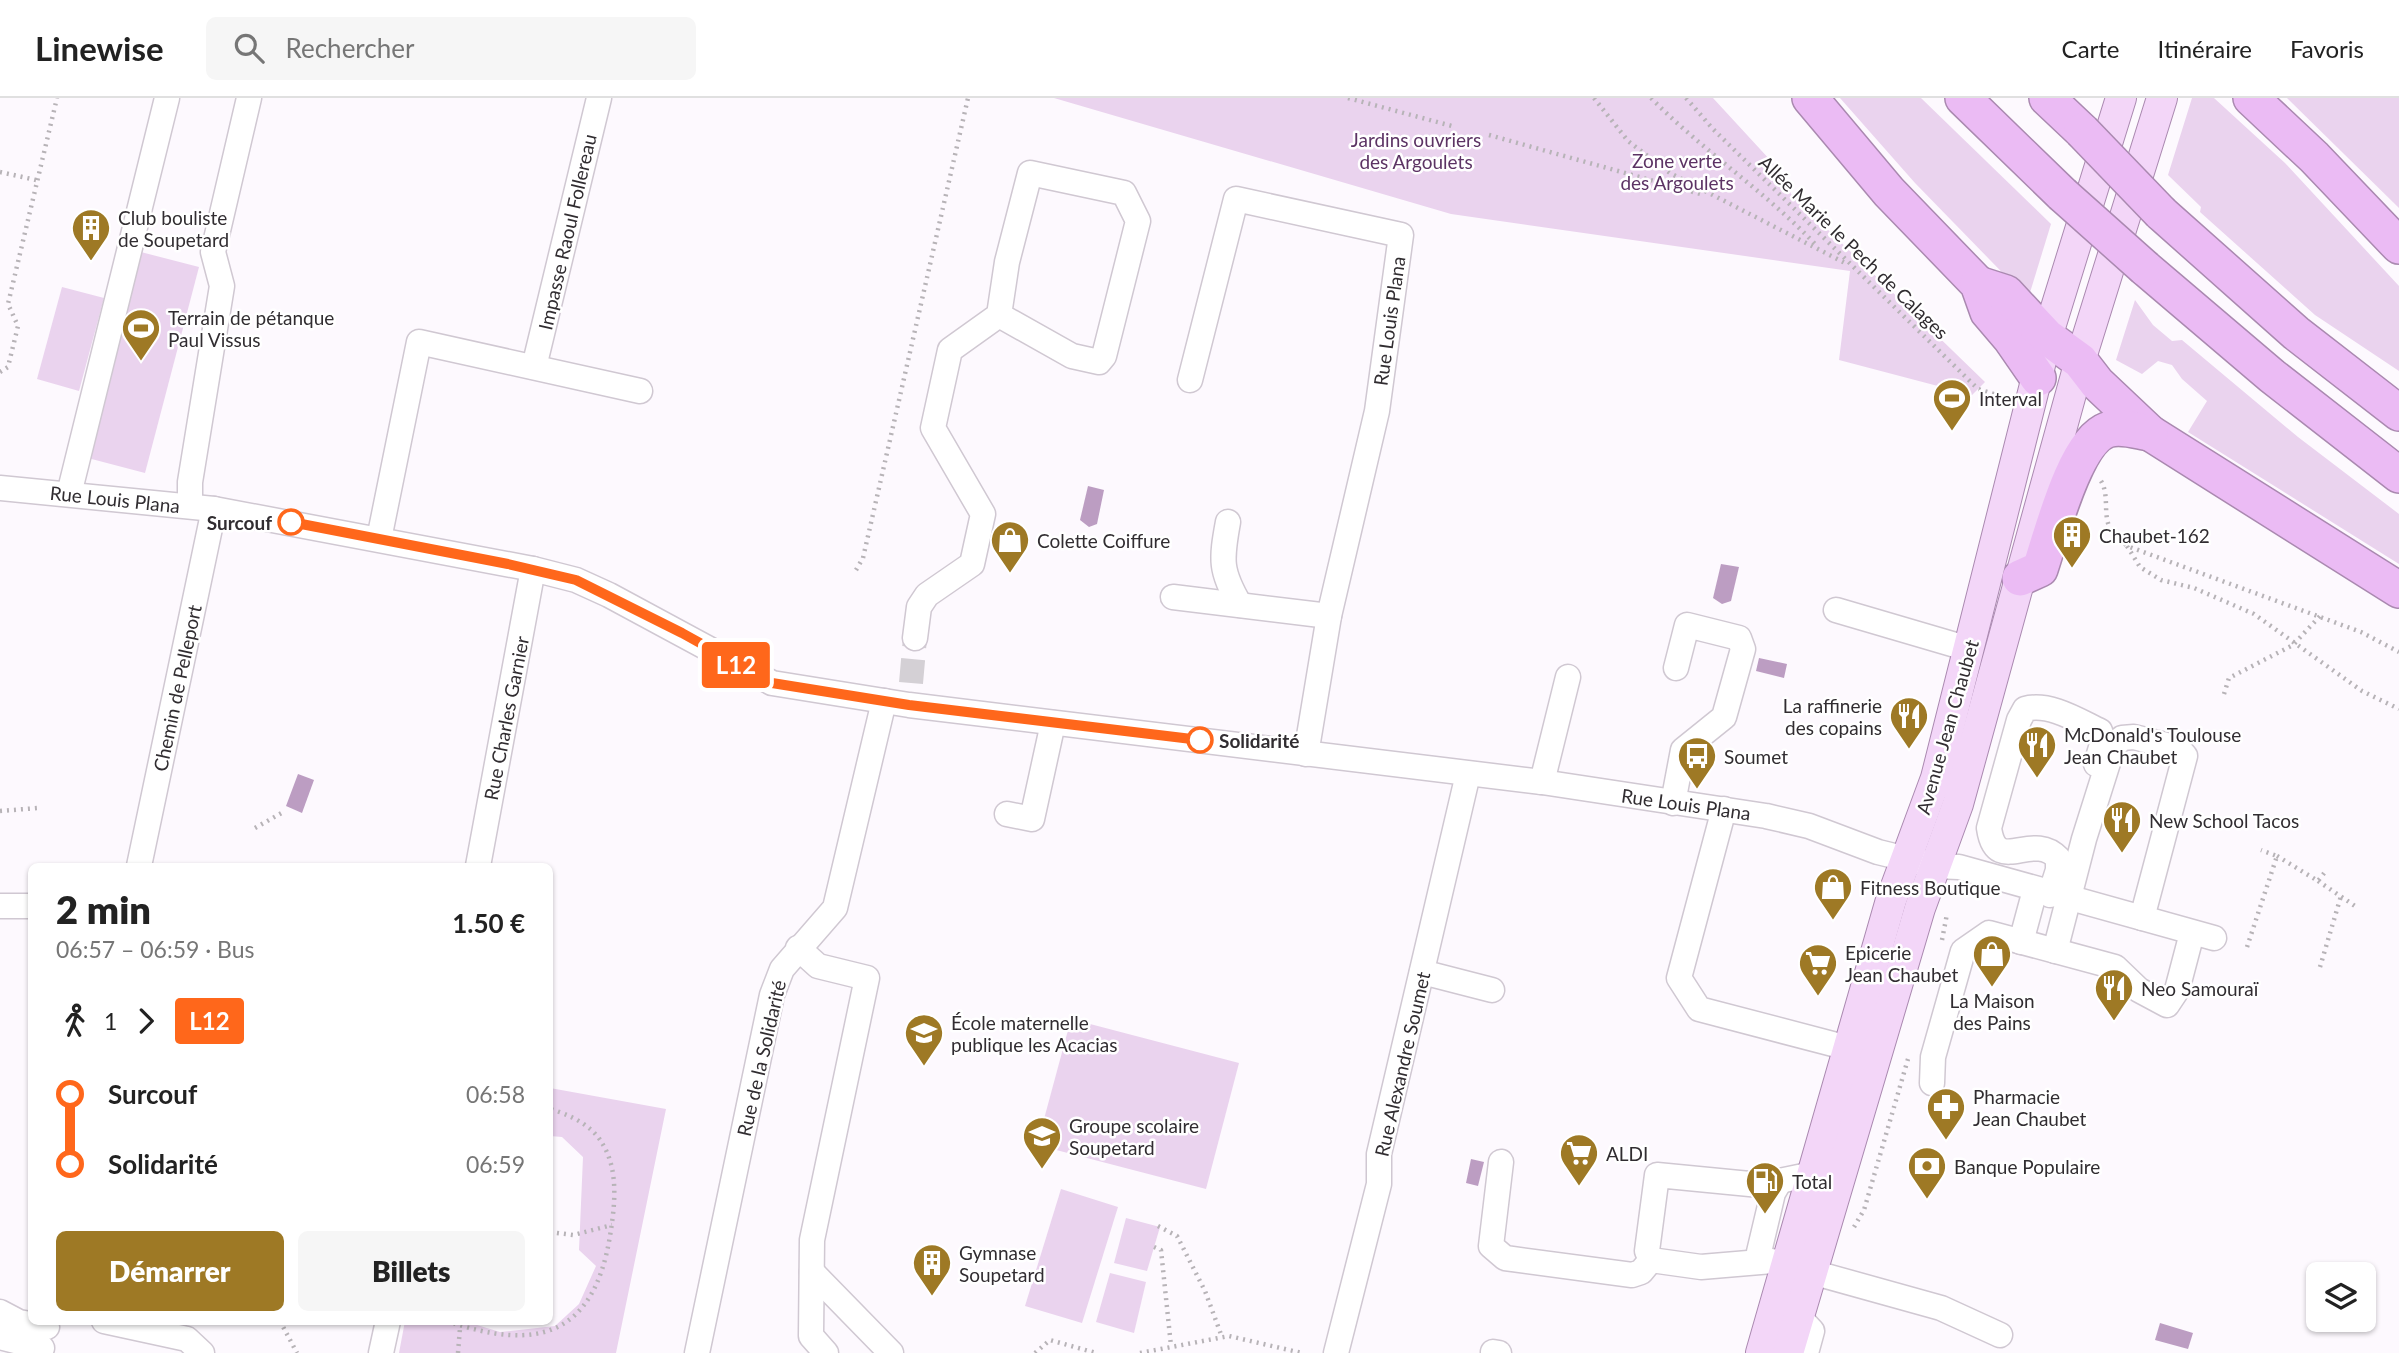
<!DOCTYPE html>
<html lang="fr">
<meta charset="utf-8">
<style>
body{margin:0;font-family:Lato,sans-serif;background:#f6f6f6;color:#222;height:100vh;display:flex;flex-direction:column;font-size:26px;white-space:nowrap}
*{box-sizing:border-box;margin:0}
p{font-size:23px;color:#767676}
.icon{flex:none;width:38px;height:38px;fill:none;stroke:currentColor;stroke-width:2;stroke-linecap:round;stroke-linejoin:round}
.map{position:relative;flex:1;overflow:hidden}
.panel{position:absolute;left:28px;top:765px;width:525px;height:462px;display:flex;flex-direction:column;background:#fff;border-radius:10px;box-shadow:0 2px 5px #0004}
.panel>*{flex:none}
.badge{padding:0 14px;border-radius:5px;font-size:24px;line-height:46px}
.controls{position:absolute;left:2306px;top:1164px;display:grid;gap:14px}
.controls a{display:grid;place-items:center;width:70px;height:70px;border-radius:10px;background:#fff;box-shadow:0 2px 5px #0004;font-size:35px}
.map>.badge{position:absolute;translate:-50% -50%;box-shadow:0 0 0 4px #fff}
.legs{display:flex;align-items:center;gap:10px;height:77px;padding:0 28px;font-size:23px}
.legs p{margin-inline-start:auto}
.summary{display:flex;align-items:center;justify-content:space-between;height:119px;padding:0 28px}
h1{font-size:38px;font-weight:800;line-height:52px}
.primary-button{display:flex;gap:14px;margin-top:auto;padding:14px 28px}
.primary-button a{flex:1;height:80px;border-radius:10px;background:#9e7925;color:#fff;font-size:28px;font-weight:800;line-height:80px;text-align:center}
.primary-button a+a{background:#f6f6f6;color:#222}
ul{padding:0 28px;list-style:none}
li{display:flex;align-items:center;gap:24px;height:70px;font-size:26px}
li i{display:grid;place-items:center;width:10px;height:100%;margin:0 9px;background:currentColor}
li i::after{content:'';width:18px;height:18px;margin:-9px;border:5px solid;border-radius:50%;background:#fff}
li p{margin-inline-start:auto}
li:first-child i{background:linear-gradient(#0000 50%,currentColor 0)}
li:last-child i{background:linear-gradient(currentColor 50%,#0000 0)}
header{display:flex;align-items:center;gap:42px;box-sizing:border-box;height:98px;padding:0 35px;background:#fff;border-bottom:2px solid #e0e0e0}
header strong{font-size:33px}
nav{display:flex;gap:38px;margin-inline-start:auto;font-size:24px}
.search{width:490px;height:63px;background:#f6f6f6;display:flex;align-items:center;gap:18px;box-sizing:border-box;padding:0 24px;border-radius:10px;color:#767676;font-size:26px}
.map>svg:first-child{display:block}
.green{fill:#ead3ee}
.water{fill:#bc9dc2}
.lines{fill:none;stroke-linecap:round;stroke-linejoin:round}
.minor-tunnel{stroke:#d4d0d5;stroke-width:24;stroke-dasharray:24 12;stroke-linecap:butt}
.minor-casing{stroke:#d0c8d2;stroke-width:27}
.major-casing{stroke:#aa89b0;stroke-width:32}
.highway-casing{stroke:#aa89b0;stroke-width:38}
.path{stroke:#b7b3b7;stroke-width:4.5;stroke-dasharray:2 5;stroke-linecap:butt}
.minor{stroke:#fff;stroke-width:24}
.major{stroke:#f3d6f8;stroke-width:30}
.highway{stroke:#ebbbf4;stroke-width:35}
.highway-bridge-casing{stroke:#aa89b0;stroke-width:38;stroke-linecap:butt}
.highway-bridge{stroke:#ebbbf4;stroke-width:35}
.line-1-casing{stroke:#fff;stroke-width:16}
.line-1{stroke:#ff671b;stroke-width:10}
.stop-1-dot{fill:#fff;stroke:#ff671b;stroke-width:3.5}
.labels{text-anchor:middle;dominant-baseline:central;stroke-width:5;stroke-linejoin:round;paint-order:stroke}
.park-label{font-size:19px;fill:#5c3364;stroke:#fff}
.poi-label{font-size:19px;fill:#312d31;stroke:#fff;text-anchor:start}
.street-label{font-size:19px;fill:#312d31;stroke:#fff}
.stop-label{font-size:19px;font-weight:bold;fill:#312d31;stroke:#fff;text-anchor:end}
</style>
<header>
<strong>Linewise</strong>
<div class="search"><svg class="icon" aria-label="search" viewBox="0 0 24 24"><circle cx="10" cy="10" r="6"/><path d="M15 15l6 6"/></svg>Rechercher</div>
<nav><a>Carte</a><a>Itinéraire</a><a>Favoris</a></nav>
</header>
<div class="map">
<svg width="2399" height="1255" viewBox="0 0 2399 1255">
<rect width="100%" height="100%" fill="#fdf9fe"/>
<g class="green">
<polygon points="1054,0 1713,0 1784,77 1791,96 1985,284 1972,297 1839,262 1850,173 1451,116"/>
<polygon points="1840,0 1921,0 2051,126 2028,201 1915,85"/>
<polygon points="2192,0 2214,0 2285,65 2399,188 2399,273 2315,217 2200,114 2201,109 2168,77"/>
<polygon points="2287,0 2399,0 2399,110"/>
<polygon points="137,153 199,169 145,375 84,359"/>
<polygon points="62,189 104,200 79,293 37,281"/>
<polygon points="2135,202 2153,227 2172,243 2182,242 2298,339 2399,416 2399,466 2188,334 2207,303 2182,281 2172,267 2158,263 2142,276 2116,262"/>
<polygon points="1071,921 1239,965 1206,1091 1037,1047"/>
<polygon points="550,990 666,1011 616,1255 399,1255 405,1223 464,1223 500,1234 555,1228 579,1206 596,1168 579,1152 583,1059 562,1039 550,1038"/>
<polygon points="1061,1091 1118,1109 1082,1225 1025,1208"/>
<polygon points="1126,1120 1160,1129 1147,1173 1114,1165"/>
<polygon points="1110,1175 1146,1184 1134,1235 1096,1224"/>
</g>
<g class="water">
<polygon points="1088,388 1104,392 1097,426 1089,429 1080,422"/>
<polygon points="1721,466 1739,469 1731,503 1722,506 1713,500"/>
<polygon points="1759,560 1787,566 1784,580 1756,573"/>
<polygon points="298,676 314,682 302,715 286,708"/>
<polygon points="1471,1061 1484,1064 1478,1088 1466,1085"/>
<polygon points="2160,1225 2193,1235 2188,1251 2155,1242"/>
</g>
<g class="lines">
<polyline class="minor-tunnel" points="911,585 915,540"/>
<g class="minor-casing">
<g id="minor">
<polyline points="534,269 599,0"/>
<polyline points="1190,282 1236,101 1401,137 1377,313 1329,518 1306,656"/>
<polyline points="0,390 214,411 533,471 576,482 609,497 772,585 909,607 1542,684 1766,718 1809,728 1878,754 1935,768 1959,769 2214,840"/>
<polyline points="69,396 167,0"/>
<polyline points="190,408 190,384 222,188 213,154 249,0"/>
<path d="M1228,424C1221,462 1220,473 1240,507"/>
<polyline points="379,441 419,244 640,293"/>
<polyline points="1173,499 1329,518"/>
<polyline points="1836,512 1969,551"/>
<polyline points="915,540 919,509 927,497 972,466 983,416 933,330 950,252 999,217 1007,164 1030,75 1124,95 1138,123 1104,258 1099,264 1072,258 999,217"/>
<polyline points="1542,684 1568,579"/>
<polyline points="1673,705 1683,652 1724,619 1743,551 1739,540 1687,527 1676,570"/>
<polyline points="1724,711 1679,880 1699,911 1848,950"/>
<polyline points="1007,716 1032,721 1053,625"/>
<polyline points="139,768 214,411"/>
<polyline points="478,768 533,471"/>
<path d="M2050,797L2058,772V760C2032,732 1996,779 1989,730L2019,622L2025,611C2049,604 2079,623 2100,633L2103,643L2096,666"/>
<polyline points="0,808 32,808"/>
<polyline points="2021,844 2035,792"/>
<polyline points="798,850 818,868 867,880 812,1142 811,1238 826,1255"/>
<polyline points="2055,853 2084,741 2113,649 2122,640 2134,639 2178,650 2185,658 2142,820"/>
<polyline points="1422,874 1492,892"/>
<polyline points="1932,985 1933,959 1963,853 1989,835 2115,869 2139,892 2167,907 2177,892 2192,835"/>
<polyline points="1501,1064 1491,1148 1505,1160 1632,1177 1641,1174 1651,1162"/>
<polyline points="1813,1076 1760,1087 1657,1077 1647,1153 1651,1162 1701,1169 1772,1163 1941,1210 2000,1237"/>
<polyline points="1761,1163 1759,1154 1773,1095 1780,1083"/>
<polyline points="812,1174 891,1255"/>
<polyline points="0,1214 19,1224 47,1229"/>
<polyline points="1798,1218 1812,1233 1806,1255"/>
<polyline points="104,1223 187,1241 202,1255"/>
<polyline points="0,1239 42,1250"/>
<polyline points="1493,1254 1499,1255"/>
<polyline points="381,1255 388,1223"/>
<polyline points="697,1255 772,897 782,871 835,810 884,603"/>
<polyline points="1336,1255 1379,1086 1379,1056 1468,676"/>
</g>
</g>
<g class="major-casing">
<g id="major">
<polyline points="1761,1255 1891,802 1936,680 2047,239 2121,0"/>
<polyline points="1788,1255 1920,810 1958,706 2080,263 2162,0"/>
</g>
</g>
<g class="highway-casing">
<g id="highway">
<polyline points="1810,0 1889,94 1978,186 1988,214 2011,241 2038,280"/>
<polyline points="1963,0 2062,96"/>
<polyline points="2047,0 2082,33"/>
<polyline points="2251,0 2314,59 2399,148"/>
<polyline points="2161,115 2296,235 2399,315"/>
<polyline points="2145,170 2272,278 2399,377"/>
<polyline points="1978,186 2006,195 2047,239 2080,263 2097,285 2150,335 2399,492"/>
<path d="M2020,480L2040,471C2051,439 2074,344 2107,332C2120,327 2137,333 2150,335"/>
</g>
</g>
<g class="path">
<polyline points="1348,0 1452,28"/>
<polyline points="1594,0 1628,43 1670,75 1847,166"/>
<path d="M1651,0C1703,53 1766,94 1817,148"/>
<polyline points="1686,0 1713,31 1978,291 2006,300"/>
<polyline points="1489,37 1704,97"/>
<polyline points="0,74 36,82"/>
<polyline points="0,274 8,269 18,228 8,206 57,0"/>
<path d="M2101,383C2110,398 2102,417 2111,432C2115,437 2122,443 2127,448L2361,534L2399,554"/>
<polyline points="2127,448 2140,469 2161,482 2194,490 2254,516 2362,593 2399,611"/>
<polyline points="856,472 863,460 968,0"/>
<polyline points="2224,596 2229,580 2293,547 2320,518"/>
<polyline points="0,713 38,710"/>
<polyline points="255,730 285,713"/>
<polyline points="2277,758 2318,783 2325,774"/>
<polyline points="2318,783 2355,808"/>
<polyline points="1942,842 1947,816"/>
<polyline points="2247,849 2277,758 2261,752"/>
<polyline points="2320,869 2341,798"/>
<polyline points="1158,1128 1177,1138 1205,1193 1222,1239"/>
<polyline points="1854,1129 1864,1112 1908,961"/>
<polyline points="550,1134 573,1137 612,1127"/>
<polyline points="1154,1149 1161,1152 1171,1248"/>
<polyline points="280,1223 297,1255"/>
<path d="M447,1223C539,1255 594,1236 610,1138C615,1107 619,1072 602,1045C592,1027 568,1016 550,1011"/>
<polyline points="458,1255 460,1230"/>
<polyline points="1035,1255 1050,1242 1096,1255"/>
<polyline points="1140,1255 1229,1238 1302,1255"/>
</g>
<use href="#minor" class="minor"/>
<use href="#major" class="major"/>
<use href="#highway" class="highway"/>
<g class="highway-bridge-casing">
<g id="highway-bridge">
<polyline points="2082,33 2161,115"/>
<polyline points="2062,96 2145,170"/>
</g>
</g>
<use href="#highway-bridge" class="highway-bridge"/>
</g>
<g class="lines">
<g class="line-1-casing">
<polyline id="line-1" points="291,424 508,466 576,482 682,535 772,585 909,607 1200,642"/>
</g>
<use href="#line-1" class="line-1"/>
</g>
<defs>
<g id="building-pin" transform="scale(2.0125)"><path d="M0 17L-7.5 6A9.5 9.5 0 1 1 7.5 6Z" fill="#9e7925" stroke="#fff"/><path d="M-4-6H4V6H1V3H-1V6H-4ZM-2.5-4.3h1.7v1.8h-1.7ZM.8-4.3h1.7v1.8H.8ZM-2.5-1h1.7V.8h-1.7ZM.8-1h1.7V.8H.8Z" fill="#fff"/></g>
<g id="stadium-pin" transform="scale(2.0125)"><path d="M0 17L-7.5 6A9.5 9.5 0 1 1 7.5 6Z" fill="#9e7925" stroke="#fff"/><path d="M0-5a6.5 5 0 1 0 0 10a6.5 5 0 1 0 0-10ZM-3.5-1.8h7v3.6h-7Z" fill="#fff"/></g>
<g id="shop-pin" transform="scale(2.0125)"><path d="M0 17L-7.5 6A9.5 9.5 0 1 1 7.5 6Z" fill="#9e7925" stroke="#fff"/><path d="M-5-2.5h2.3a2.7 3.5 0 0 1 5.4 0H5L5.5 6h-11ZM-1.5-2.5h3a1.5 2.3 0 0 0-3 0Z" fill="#fff"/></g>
<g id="restaurant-pin" transform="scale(2.0125)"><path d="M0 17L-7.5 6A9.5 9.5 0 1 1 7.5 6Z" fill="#9e7925" stroke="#fff"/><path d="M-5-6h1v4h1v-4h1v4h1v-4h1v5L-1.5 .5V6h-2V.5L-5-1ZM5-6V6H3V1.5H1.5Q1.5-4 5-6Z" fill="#fff"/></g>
<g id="bus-pin" transform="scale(2.0125)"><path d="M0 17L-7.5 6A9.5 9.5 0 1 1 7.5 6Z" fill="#9e7925" stroke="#fff"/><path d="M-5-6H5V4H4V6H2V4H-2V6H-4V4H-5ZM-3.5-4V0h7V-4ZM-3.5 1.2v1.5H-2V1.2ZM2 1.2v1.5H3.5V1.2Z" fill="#fff"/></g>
<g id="supermarket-pin" transform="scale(2.0125)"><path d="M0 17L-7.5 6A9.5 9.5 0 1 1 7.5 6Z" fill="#9e7925" stroke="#fff"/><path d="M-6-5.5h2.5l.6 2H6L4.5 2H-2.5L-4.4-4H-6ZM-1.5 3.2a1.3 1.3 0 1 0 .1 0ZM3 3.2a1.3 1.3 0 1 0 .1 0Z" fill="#fff"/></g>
<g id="school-pin" transform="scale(2.0125)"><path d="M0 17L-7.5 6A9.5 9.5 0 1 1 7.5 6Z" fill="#9e7925" stroke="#fff"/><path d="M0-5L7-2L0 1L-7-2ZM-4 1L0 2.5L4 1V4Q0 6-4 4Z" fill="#fff"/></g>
<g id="pharmacy-pin" transform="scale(2.0125)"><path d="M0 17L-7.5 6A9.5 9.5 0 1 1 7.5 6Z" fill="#9e7925" stroke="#fff"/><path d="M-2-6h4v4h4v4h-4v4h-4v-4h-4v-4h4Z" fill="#fff"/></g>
<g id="bank-pin" transform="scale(2.0125)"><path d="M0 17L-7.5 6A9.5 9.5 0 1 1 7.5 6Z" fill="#9e7925" stroke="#fff"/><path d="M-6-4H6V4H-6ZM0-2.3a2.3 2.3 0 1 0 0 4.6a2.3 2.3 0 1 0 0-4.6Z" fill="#fff"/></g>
<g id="fuel-pin" transform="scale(2.0125)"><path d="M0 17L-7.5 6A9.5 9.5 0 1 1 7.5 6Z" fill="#9e7925" stroke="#fff"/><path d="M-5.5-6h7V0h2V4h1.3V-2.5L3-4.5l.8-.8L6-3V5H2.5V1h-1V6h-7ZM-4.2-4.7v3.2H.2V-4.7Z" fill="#fff"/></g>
</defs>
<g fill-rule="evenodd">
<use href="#building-pin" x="91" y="130"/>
<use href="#stadium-pin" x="141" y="230"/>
<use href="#stadium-pin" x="1952" y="300"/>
<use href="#building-pin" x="2072" y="437"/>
<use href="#shop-pin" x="1010" y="442"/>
<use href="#restaurant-pin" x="1909" y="618"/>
<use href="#restaurant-pin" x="2037" y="647"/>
<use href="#bus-pin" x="1697" y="658"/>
<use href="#restaurant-pin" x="2122" y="722"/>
<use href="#shop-pin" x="1833" y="789"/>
<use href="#shop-pin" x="1992" y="856"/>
<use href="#supermarket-pin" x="1818" y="865"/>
<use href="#restaurant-pin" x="2114" y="890"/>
<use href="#school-pin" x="924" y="935"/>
<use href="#pharmacy-pin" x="1946" y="1009"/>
<use href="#school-pin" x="1042" y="1038"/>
<use href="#supermarket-pin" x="1579" y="1055"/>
<use href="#bank-pin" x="1927" y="1068"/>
<use href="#fuel-pin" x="1765" y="1083"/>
<use href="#building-pin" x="932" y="1165"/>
</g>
<g class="stop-1-dot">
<circle cx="291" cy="424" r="12"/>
<circle cx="1200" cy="642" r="12"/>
</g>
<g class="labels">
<g class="park-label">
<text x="1416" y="41">Jardins ouvriers<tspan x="1416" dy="22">des Argoulets</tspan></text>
<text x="1677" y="62">Zone verte<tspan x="1677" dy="22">des Argoulets</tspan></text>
</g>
<g class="poi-label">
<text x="118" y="119">Club bouliste<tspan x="118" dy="22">de Soupetard</tspan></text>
<text x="168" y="219">Terrain de pétanque<tspan x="168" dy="22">Paul Vissus</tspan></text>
<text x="1979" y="300">Interval</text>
<text x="2099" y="437">Chaubet-162</text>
<text x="1037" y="442">Colette Coiffure</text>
<text x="1882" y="607" text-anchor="end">La raffinerie<tspan x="1882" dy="22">des copains</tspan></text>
<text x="2064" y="636">McDonald's Toulouse<tspan x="2064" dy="22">Jean Chaubet</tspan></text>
<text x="1724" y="658">Soumet</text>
<text x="2149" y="722">New School Tacos</text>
<text x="1860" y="789">Fitness Boutique</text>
<text x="1845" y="854">Epicerie<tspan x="1845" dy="22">Jean Chaubet</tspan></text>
<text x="2141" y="890">Neo Samouraï</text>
<text x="1992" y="902" text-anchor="middle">La Maison<tspan x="1992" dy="22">des Pains</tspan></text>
<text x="951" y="924">École maternelle<tspan x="951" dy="22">publique les Acacias</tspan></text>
<text x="1973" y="998">Pharmacie<tspan x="1973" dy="22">Jean Chaubet</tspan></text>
<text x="1069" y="1027">Groupe scolaire<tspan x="1069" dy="22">Soupetard</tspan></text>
<text x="1606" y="1055">ALDI</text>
<text x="1954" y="1068">Banque Populaire</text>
<text x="1792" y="1083">Total</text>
<text x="959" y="1154">Gymnase<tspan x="959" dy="22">Soupetard</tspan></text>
</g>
<g class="street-label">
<text transform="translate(567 134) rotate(-77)">Impasse Raoul Follereau</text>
<text transform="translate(1854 149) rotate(44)">Allée Marie le Pech de Calages</text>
<text transform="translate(1389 223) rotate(-82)">Rue Louis Plana</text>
<text transform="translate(115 401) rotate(6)">Rue Louis Plana</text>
<text transform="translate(177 590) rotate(-78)">Chemin de Pelleport</text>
<text transform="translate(506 620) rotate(-79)">Rue Charles Garnier</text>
<text transform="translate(1947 629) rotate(-74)">Avenue Jean Chaubet</text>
<text transform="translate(1686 706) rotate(8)">Rue Louis Plana</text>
<text transform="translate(761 960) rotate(-77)">Rue de la Solidarité</text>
<text transform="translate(1402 966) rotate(-77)">Rue Alexandre Soumet</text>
</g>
<g class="stop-label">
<text x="272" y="424">Surcouf</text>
<text x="1219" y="642" text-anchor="start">Solidarité</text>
</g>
</g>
</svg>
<div class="controls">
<a><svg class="icon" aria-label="layers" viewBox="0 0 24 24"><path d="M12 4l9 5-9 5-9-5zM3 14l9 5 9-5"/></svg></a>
</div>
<b class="badge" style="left:736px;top:567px;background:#ff671b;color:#fff">L12</b>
<section class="panel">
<div class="summary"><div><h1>2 min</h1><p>06:57 – 06:59 · Bus</p></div><b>1.50 €</b></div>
<div class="legs"><svg class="icon" aria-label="walk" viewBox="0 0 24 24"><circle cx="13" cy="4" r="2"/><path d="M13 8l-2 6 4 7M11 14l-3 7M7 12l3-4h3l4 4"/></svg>1<svg class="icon" aria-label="forward" viewBox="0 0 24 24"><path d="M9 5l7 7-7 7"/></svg><b class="badge" style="background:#ff671b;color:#fff">L12</b></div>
<ul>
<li><i style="color:#ff671b"></i><b>Surcouf</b><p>06:58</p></li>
<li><i style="color:#ff671b"></i><b>Solidarité</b><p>06:59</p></li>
</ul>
<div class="primary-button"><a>Démarrer</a><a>Billets</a></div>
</section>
</div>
